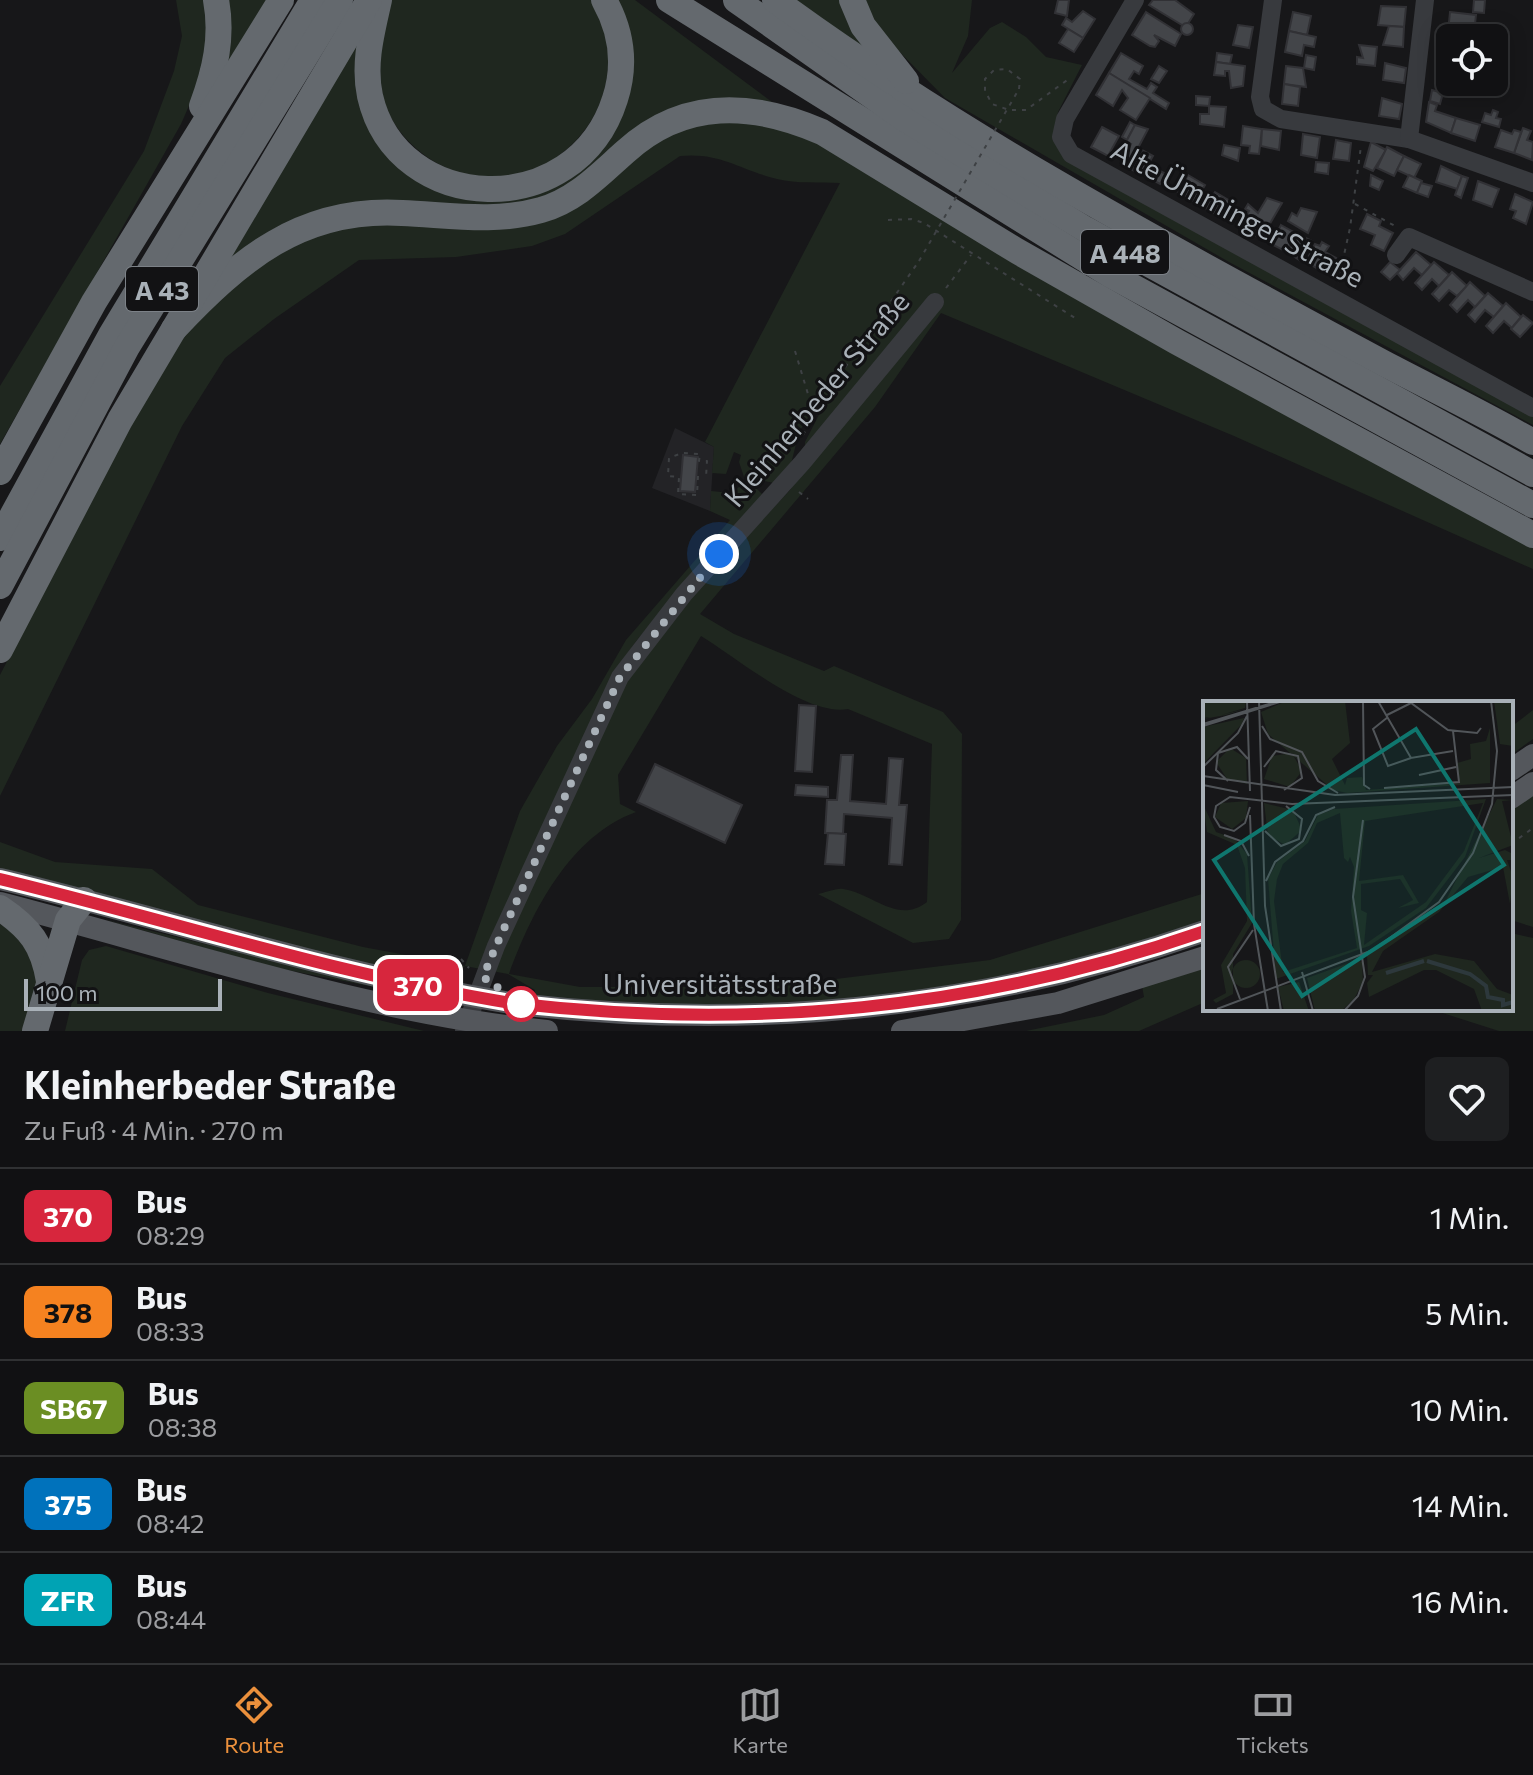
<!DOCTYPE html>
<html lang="de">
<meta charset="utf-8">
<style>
body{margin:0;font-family:Commissioner,sans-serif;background:#1e1f21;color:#f1f3f6;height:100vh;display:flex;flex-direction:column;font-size:30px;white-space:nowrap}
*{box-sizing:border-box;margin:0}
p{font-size:26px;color:#9c9da0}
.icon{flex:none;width:44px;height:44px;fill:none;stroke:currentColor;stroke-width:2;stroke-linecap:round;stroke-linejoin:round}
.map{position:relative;height:1031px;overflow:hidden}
.panel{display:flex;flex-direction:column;background:#111113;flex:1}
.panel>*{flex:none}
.badge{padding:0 16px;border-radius:12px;font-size:28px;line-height:52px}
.fabs{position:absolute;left:1436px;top:24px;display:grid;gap:16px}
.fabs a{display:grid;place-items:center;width:72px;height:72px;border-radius:12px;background:#111113;box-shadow:0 4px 20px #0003,0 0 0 2px #303133;font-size:40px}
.scale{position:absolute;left:24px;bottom:20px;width:198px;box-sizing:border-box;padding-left:8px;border:4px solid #a9b1b8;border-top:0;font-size:22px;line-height:28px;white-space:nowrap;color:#a9b1b8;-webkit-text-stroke:6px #121214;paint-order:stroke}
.you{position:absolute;width:40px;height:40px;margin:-20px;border:6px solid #fff;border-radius:50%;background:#1a73e8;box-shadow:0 0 0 12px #1a73e833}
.map>.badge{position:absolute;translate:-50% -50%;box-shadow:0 0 0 4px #fff}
.round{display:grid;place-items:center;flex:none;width:84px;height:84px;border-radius:12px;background:#1e1f21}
.head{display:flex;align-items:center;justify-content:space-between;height:136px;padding:0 24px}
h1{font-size:38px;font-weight:700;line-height:60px}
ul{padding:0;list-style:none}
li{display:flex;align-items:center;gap:24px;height:96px;padding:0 24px;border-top:2px solid #303133}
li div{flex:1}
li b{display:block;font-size:30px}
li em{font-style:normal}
li .badge{min-width:88px;font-weight:700;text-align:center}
.dock{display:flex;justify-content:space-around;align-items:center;height:112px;border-top:2px solid #303133;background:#111113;font-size:22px;color:#9c9da0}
.dock a{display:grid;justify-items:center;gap:4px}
.dock .selected{color:#eb903c}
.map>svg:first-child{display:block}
.built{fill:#232326}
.green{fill:#1f271f}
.building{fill:#434549;stroke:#313135;stroke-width:2}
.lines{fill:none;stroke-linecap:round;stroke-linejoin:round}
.path{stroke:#3e4144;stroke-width:2;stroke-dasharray:4 6;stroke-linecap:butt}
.minor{stroke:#383a3e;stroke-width:18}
.major{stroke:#54575c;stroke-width:22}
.highway{stroke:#64696e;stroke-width:26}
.path-bridge{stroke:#3e4144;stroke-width:2;stroke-dasharray:4 6;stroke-linecap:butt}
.line-casing{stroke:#fff;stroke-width:18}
.line{stroke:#d7263d;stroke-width:12}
.walk{stroke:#a9b1b8;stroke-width:8;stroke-dasharray:0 14.4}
.stop-dot{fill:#fff;stroke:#d7263d;stroke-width:4}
.labels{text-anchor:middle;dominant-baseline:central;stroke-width:6;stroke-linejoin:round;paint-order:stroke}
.shield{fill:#121214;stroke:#7c8187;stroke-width:2}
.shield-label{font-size:26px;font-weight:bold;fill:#a9b1b8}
.street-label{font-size:28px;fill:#a9b1b8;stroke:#121214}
.inset-river{fill:none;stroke:#2d383c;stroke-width:4}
.inset-road{fill:none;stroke:#515559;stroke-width:2}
.view{fill:#0f766e;fill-opacity:0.15;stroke:#0f766e;stroke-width:4}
.inset-edge{fill:none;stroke:#a9b1b8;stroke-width:4}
</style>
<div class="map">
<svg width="1533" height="1031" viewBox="0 0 1533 1031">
<rect width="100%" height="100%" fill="#171719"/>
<polygon class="built" points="675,428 714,447 710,511 652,488"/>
<g class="green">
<polygon points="176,0 206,0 212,26 201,78 181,124 0,444 0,386 144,151 174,71 182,36"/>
<polygon points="225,0 270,0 225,76"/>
<path d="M388,0H591C623,51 609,117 562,153C554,159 546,168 537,170C523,174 502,179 488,178C442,177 389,138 382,91C377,59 382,31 388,0Z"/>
<polygon points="614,0 635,0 780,108 741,100 524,207 382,204 210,279 361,30 390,147 496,196 608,133"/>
<polygon points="795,0 842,0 869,54"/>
<polygon points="863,0 972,0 968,36 952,73 990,28 1002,22 1026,37 1046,57 1082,65 1058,112 1053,139 1533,415 1533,425 1229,262 945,98 884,36"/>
<path d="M715,117L758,118L824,143L918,202L1162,343L1533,545V569L1234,436L941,313L875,407L700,614L734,634L824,671L834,666L943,712L962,734L961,920L949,939L913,943L818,894C825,893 836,888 843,889C872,893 898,925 927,902L932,744L848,709C807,717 737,658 701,636L618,775L620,804L636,812C570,836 532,911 509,974L580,987H771L990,960L1205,893V919L1135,945L1015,974L967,989L758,1009L660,1008L534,996L535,990L508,974L465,966L441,983L0,870V842L55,862L152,869L198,905L363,947L465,966L520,811L557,746L592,699L626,640L730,520L710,511L711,491L731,493L743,484L755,487L763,495L637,640L614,673L624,681L705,581L790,490L816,452L805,447V442L824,405L821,398L799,432L791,464L774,483L744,477L739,462L741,455L734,452L726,474L712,473L714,447L705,442L840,183C820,182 797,184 777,179C740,170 721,152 680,156L565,234L532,246L456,257L359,260L274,319L225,358L182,426L0,796V675L136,409L180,341L224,290L275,251L333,228L403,220L484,227L520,224L560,212L613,177L661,135Z"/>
<polygon points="1533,710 1533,739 1511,755 1511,727"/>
<polygon points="1533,791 1533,927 1511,920 1511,807"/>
<polygon points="103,919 400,992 272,967"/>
<polygon points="0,924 19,936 38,975 26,1031 0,1031"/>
<polygon points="1511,933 1533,938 1533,1031 1499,1031 1430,1009 1511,1009"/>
<polygon points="106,946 268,993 424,1031 65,1031 82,960 89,950"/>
<polygon points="1205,961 1205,1002 1139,1031 1026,1031 1104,1015 1144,997 1142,986"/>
</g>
<g class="building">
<polygon points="1058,0 1069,0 1067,16 1055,13"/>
<polygon points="1153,0 1175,0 1194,14 1187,25 1182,25 1149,5"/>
<polygon points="1474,0 1485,0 1484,13 1473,12"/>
<polygon points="1381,6 1406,7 1404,27 1378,25"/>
<polygon points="1083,11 1095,19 1083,38 1062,25 1066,18 1072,22"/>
<polygon points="1146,12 1181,34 1175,46 1154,35 1159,41 1155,47 1150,46 1132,35"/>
<polygon points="1293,12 1311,16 1307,35 1289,31"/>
<polygon points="1450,12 1476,15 1475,24 1469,24 1468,34 1448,32"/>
<circle cx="1187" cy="29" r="6"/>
<polygon points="1238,25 1253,27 1249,48 1233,45"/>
<polygon points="1389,26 1404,27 1403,47 1383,45"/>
<polygon points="1068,29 1083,38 1074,52 1059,43"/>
<polygon points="1289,31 1316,37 1314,47 1304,45 1302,56 1285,52"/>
<polygon points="1448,32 1467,34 1466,38 1450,38 1450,52 1447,51"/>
<polygon points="1359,45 1377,47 1375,66 1357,64 1357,57 1363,58"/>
<polygon points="1121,53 1143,66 1139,74 1134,71 1129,79 1147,89 1151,83 1157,87 1153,93 1169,103 1166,109 1109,73"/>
<polygon points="1217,53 1232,55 1230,64 1216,62"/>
<polygon points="1306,55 1316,57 1314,70 1304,68"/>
<polygon points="1216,62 1245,66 1243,86 1231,88 1229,71 1225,71 1225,76 1214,75"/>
<polygon points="1385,63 1406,68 1404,83 1383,80"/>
<polygon points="1159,66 1167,71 1159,83 1151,79"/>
<polygon points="1286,66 1303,68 1306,87 1284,84"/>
<polygon points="1109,73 1150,98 1136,120 1120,110 1128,98 1122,90 1113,106 1096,95"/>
<polygon points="1284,84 1300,87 1298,106 1282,104"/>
<polygon points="1432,90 1443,93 1440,104 1430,101"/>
<polygon points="1196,96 1210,97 1209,106 1196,105"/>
<polygon points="1382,98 1402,104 1399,119 1379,116"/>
<polygon points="1429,102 1437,105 1435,111 1456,118 1451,133 1426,122"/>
<polygon points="1209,106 1226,107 1224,127 1200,124 1200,114 1209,114"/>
<polygon points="1493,110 1498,112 1496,118 1501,119 1499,127 1482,122 1485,113 1491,115"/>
<polygon points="1456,118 1480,125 1475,141 1451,133"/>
<polygon points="1130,122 1135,125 1127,140 1122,137"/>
<polygon points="1135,125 1148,129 1138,148 1153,156 1142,175 1121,164 1131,144 1126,142"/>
<polygon points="1243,126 1262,129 1259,154 1249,153 1250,146 1241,145"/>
<polygon points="1102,127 1119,136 1108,156 1091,147"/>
<polygon points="1523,128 1531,131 1527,140 1533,142 1532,160 1514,153"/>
<polygon points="1262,129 1281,131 1279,150 1261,146"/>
<polygon points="1501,130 1512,134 1514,130 1521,132 1514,153 1495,147"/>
<polygon points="1303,134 1320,137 1317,158 1301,155"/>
<polygon points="1336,140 1351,143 1349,161 1333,159"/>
<polygon points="1371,142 1386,150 1373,171 1364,167"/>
<polygon points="1224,145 1240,148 1238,161 1222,155"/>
<polygon points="1387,147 1404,156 1394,176 1377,168"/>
<polygon points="1404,156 1421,164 1414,178 1397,170"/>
<polygon points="1316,162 1329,163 1328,174 1315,172"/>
<polygon points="1441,166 1462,176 1457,189 1436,182"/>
<polygon points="1152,167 1166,174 1160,184 1147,177"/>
<polygon points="1188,175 1205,185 1195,202 1178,192"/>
<polygon points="1371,175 1383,181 1379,190 1370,186"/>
<polygon points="1409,175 1422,181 1417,193 1403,187"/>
<polygon points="1462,176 1468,178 1461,198 1455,195"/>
<polygon points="1478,181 1499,189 1492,207 1473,200"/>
<polygon points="1421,183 1432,186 1428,197 1417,193"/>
<polygon points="1215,192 1232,202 1223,218 1205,208"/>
<polygon points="1515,194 1533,202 1526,224 1513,218 1516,211 1510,209"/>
<polygon points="1267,198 1282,203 1261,239 1240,226 1249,211 1245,209 1248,204 1258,213"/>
<polygon points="1301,208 1317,212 1308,233 1288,221 1292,213 1297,216"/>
<polygon points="1367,214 1381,221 1379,226 1393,233 1384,251 1371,245 1375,235 1360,229"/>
<polygon points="1281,225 1297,234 1287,252 1271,244"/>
<polygon points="1297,234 1312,241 1301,261 1287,252"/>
<polygon points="1322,242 1329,246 1325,252 1336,258 1327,274 1306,262 1315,244 1320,246"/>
<polygon points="1416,252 1431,265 1422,275 1414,268 1403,280 1397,273"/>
<polygon points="1390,262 1400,270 1390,280 1381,272"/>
<polygon points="1434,262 1449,275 1439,286 1432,279 1422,290 1415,283"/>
<polygon points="1452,272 1467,286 1457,296 1449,290 1439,301 1432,294"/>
<polygon points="1470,282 1485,296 1475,307 1468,300 1457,312 1450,305"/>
<polygon points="1488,293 1503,306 1494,317 1485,310 1475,322 1468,315"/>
<polygon points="1506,303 1521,317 1512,328 1504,321 1493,333 1486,326"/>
<polygon points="1523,315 1533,323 1520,337 1511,329"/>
<polygon points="683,455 698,457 695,492 680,491"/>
<polygon points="799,705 816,706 812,772 795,771"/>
<polygon points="841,755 853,755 850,801 886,804 889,758 903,759 899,805 907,805 902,865 889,864 892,818 844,814 843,834 825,833 827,800 837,800"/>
<polygon points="655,764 742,805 725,843 637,802"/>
<polygon points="796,785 828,787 828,797 795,795"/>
<polygon points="828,833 846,834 844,865 825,864"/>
</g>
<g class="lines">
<g class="path">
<polyline points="1019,89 1020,79 1007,69 994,70 985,79 985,91 992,104 1009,110 1026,110 1070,78"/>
<polyline points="1355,204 1395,226"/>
<polyline points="888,220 911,219 924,223 1075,318"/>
<polyline points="1338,282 1350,228 1361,146"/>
<polyline points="946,288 971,255"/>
<polyline points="795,351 811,404 811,420"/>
<polyline points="803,435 821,402 919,261"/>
<polyline points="698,476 697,495 678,494 679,477 668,476 669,458 682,453 700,454 699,461 707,461 706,477"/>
<polyline points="799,492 808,499"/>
<polyline points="1511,844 1533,828"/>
<polyline points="461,959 469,968"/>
</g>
<g class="minor">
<polyline points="1135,0 1065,119 1061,137 1071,154 1533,408"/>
<polyline points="1273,0 1260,97 1263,109 1281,119 1409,139"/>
<polyline points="1425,0 1409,139 1533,183"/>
<polyline points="1396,255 1409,237 1533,292"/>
<polyline points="464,1031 496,946 620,677 684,594 802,463 935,302"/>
</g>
<g class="major">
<polyline points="1511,770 1533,755"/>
<polyline points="1511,798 1533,783"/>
<path d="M0,879C172,920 342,976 517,1004C751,1031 982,1009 1205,931"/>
<path d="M0,903C178,949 363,1012 547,1031"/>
<polyline points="902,1031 1058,1003 1205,957"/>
</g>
<g class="highway">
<path d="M379,0C372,32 363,63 370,96C397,216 576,223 615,99C626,65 622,32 604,0"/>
<polyline points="669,0 1109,274 1533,505"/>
<polyline points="736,0 905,119 1085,229 1533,474"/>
<path d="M775,0C967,141 1179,253 1389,366C1437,391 1486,415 1533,442"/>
<polyline points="852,0 863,26 906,81"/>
<path d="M202,106C215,71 223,37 216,0"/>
<path d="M174,329C239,260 301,207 402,213C450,215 495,223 541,210C576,200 599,175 625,152C684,98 753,102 822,132L1017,251L1177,342L1533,535"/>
<polyline points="0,472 94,302 281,0"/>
<polyline points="0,538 111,335 313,0"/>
<polyline points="0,586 127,347 340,0"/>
<polyline points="0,650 120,420 369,0"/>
<path d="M0,908C30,928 43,945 49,981"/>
<polyline points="35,1031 68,920 84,900"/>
</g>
<polyline class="path-bridge" points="919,261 1019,89"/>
</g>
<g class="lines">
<g class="line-casing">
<path id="line" d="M0,879C170,920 338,975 511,1003C751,1031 977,1010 1205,931"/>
</g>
<use href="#line" class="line"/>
<polyline class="walk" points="521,1004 483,977 496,946 620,677 719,554"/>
</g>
<circle class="stop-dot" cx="521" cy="1004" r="16"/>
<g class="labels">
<g class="shield">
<rect x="1081" y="230" width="88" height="44" rx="6"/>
<rect x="126" y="267" width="72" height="44" rx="6"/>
</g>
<g class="shield-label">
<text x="1125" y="252">A 448</text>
<text x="162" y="289">A 43</text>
</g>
<g class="street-label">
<text transform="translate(1238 213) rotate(28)">Alte Ümminger Straße</text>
<text transform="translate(816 399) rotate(-50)">Kleinherbeder Straße</text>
<text x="720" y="983">Universitätsstraße</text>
</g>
</g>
<g transform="translate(1203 701)">
<rect width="310" height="310" fill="#171719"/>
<path d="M0,0H43L42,7L18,14L42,8L23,14L0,18L7,16L0,17ZM83,0H142L147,42L129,58L142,84L144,77L159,76L163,89L256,82L254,62L268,58L267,43L283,40L287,27V82L144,92L130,89L65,33L58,11ZM291,0H310V45L297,43ZM41,17L39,23L0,63V26ZM27,47L43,57L44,83L24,78L13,61ZM89,52L99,70L87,86L61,78L69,55ZM283,98L262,156L223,207L166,245L73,278L65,178L74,161L102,140L115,114L131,108ZM280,102L261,150L223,201L161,244L164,212L158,209V183L197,178L210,199L195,207L216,202L200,174L156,180L162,120ZM137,112L141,157L145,161L147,156L151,166L148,210L154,247L80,271L71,200L74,178L80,163L105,142L114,122ZM294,98L310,99L299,100L310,144L276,157L302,149L310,153V159H304L310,176L307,203L300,166L265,176L236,211L180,250L169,271L232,253L271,260L294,288L310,294V310H279L271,288L233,269H221L166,296L164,282L170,274H165L164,255L243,199ZM45,100L43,117L29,128L12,116L18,102ZM61,102L90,109L99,129L82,144L65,134ZM0,103L13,131L31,137L44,153L49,222L30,253V293L13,302L10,299L23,292L18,264L44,220L42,167L34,144L4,131ZM154,259L159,261L160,281L151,298L138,310H112L104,277ZM29 273a14 14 0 1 1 28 0a14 14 0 1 1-28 0ZM96,281L106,310H81L75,286Z" fill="#1f271f" fill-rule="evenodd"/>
<path class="inset-river" d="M224,260L267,273L283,285L285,296L300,299V304L310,301M183,272L221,260"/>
<path class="inset-road" d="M44,0L47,90M56,0L62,205L78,310M160,0L161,84L167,88M175,0L208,57L250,50M184,14L208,2L245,29L274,32L278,27M185,16L170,28L185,65L208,57M0,23L76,0M0,25L80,0M59,25L67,38L99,51L115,80L135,92M0,66L35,32L44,15M61,66L73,50L95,55L99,77L81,89M216,74L253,66M0,75L132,94L310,86M25,80L13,69L15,52L34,46L45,58M0,84L35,91M181,87L256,81L250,30M47,106L42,122L31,130L17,126L11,116L13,105L27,96L89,103L310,94M47,114L51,223L65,310M62,130L78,145L96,138L99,118L83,105M21,134L38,140L46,155M63,180L72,161L100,140L113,114L132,106M99,271L110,310M37,298L25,266L50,229M14,308L170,249L236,201L270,152L289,103L294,50L288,0M141,310L155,295L162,276L150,196L160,119"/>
<path class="view" d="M213,28L301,164L99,295L11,159Z"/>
<rect width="310" height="310" class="inset-edge"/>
</g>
</svg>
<div class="fabs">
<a><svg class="icon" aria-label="locate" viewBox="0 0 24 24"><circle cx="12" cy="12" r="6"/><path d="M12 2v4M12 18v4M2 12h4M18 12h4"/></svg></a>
</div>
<div class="scale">100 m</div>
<div class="you" style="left:719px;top:554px"></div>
<b class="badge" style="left:418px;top:985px;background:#d7263d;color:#fff">370</b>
</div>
<section class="panel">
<div class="head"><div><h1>Kleinherbeder Straße</h1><p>Zu Fuß · 4 Min. · 270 m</p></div><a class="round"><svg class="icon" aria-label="heart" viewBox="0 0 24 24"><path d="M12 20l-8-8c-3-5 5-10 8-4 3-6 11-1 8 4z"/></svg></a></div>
<ul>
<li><span class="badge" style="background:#d7263d;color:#fff">370</span><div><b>Bus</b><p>08:29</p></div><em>1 Min.</em></li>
<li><span class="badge" style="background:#f58220;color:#111">378</span><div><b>Bus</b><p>08:33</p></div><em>5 Min.</em></li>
<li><span class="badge" style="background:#6b8e23;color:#fff">SB67</span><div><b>Bus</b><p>08:38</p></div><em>10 Min.</em></li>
<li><span class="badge" style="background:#0072bc;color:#fff">375</span><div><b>Bus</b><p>08:42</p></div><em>14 Min.</em></li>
<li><span class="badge" style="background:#00a3b4;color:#fff">ZFR</span><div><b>Bus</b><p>08:44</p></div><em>16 Min.</em></li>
</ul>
</section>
<nav class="dock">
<a class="selected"><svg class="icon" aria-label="directions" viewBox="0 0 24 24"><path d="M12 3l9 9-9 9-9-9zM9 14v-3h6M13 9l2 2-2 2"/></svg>Route</a>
<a><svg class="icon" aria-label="map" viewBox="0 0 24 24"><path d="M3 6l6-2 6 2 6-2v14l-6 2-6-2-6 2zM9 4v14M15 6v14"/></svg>Karte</a>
<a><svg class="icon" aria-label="tickets" viewBox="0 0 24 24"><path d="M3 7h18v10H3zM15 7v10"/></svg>Tickets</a>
</nav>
